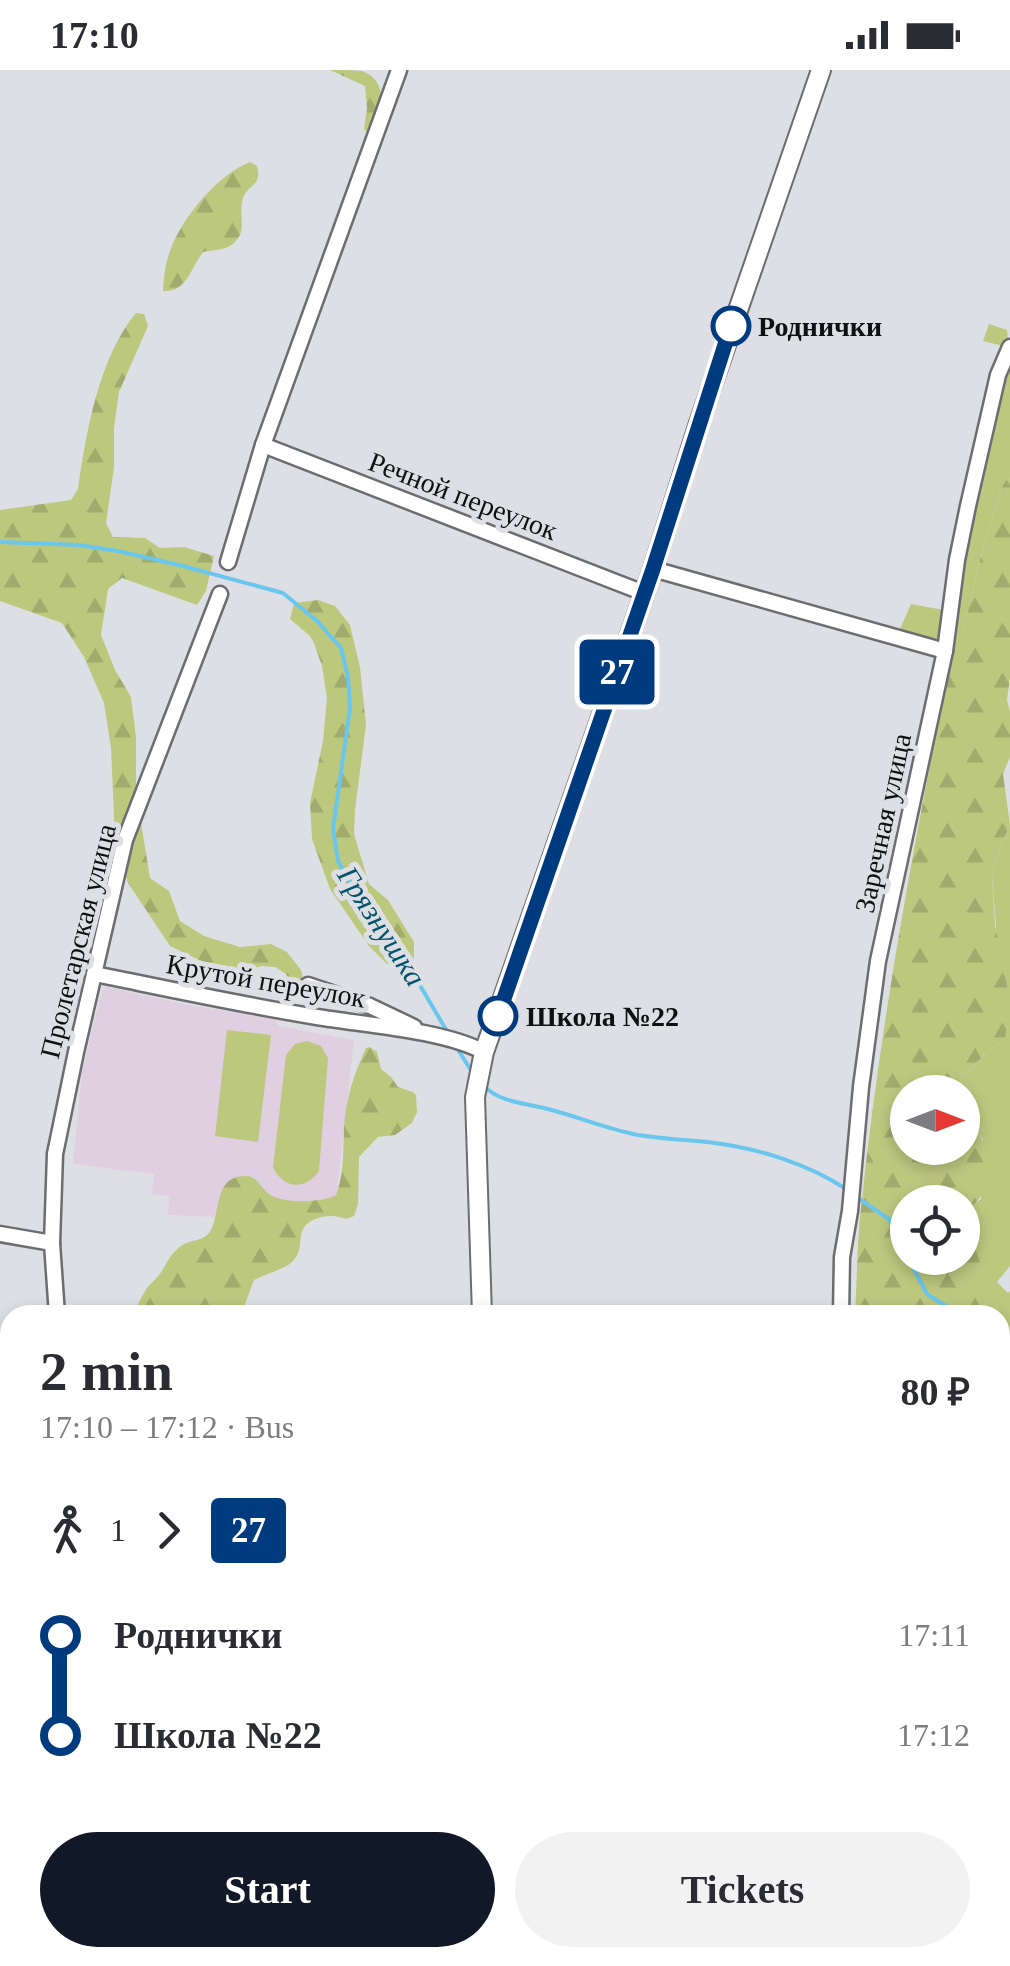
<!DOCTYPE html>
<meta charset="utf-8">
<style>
body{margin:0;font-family:Georgia,serif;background:#f2f2f3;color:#2b2b33;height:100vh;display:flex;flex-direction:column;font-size:38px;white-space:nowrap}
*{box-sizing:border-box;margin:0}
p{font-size:32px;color:#7c7c81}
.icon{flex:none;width:55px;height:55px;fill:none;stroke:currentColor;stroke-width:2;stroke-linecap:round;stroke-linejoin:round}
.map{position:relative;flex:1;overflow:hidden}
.details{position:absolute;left:0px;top:1235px;width:1010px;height:662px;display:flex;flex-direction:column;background:#fff;border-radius:30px 30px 0 0;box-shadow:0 5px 15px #0003}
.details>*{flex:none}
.badge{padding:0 20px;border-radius:8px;font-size:35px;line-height:65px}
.needle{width:65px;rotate:90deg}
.controls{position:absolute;left:890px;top:1005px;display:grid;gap:20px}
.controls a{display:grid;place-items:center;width:90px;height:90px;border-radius:50%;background:#fff;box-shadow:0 5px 15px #0003;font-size:50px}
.map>.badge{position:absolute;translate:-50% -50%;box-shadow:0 0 0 5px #fff}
.legs{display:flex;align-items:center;gap:15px;height:110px;padding:0 40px;font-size:32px}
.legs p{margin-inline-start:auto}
.headline{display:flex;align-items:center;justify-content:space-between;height:170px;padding:0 40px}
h1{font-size:55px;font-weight:600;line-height:75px}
.button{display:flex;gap:20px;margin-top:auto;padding:20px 40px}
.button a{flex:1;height:115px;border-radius:60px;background:#111827;color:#fff;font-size:40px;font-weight:600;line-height:115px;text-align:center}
.button a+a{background:#f2f2f3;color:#2b2b33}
ul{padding:0 40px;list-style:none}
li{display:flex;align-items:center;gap:35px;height:100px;font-size:38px}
li i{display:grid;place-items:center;width:15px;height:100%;margin:0 12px;background:currentColor}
li i::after{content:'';width:25px;height:25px;margin:-12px;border:8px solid;border-radius:50%;background:#fff}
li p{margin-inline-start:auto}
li:first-child i{background:linear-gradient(#0000 50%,currentColor 0)}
li:last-child i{background:linear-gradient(currentColor 50%,#0000 0)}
.status{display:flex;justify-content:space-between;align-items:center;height:70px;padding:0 50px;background:#fff;direction:ltr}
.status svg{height:28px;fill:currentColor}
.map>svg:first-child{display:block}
.education{fill:#dfcfe1}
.green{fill:#bdc87f}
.forest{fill:url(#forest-firs);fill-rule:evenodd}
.water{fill:url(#water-rules)}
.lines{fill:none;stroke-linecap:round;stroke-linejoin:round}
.stream{stroke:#6ac6ed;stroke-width:4}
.minor-casing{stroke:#6c6d71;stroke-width:19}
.tertiary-casing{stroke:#6c6d71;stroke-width:22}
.minor{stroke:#fff;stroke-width:14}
.tertiary{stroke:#fff;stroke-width:18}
.line-1-casing{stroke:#fff;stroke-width:22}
.line-1{stroke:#003b80;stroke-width:15}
.stop-1-dot{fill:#fff;stroke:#003b80;stroke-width:5}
.labels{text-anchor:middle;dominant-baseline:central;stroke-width:10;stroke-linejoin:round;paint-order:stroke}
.stop-label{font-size:28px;font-weight:bold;fill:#0f1011;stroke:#dedfe4;text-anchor:start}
.street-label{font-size:28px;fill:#0f1011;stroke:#dedfe4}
.water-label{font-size:30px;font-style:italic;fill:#04546f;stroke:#dedfe4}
</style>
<div class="status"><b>17:10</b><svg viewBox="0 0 49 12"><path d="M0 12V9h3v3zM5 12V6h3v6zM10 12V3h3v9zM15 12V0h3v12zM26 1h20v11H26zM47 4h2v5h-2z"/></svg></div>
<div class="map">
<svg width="1010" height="1896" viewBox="0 0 1010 1896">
<defs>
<pattern id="forest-firs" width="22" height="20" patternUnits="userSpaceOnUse" patternTransform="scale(2.5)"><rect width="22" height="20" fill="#bdc87f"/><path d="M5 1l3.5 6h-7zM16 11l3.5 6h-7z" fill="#a1ab6d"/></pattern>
<pattern id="water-rules" width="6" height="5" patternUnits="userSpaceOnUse" patternTransform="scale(2.5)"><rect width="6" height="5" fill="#6ac6ed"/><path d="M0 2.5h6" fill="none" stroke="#5ba9ca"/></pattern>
</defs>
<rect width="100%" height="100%" fill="#dedfe4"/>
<polygon class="education" points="107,917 188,935 274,949 279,956 354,970 335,1136 243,1148 168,1145 169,1126 152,1124 154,1104 73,1094 82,1002 99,932 103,920"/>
<g class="green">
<polygon points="989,254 1007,260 1008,268 1003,276 983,271"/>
<polygon points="1010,294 1010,409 1006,410 1001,418 979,493 962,569 955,571 964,490 974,433"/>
<polygon points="911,534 944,540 942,567 931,570 902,564 900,559"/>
<polygon points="1010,755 1010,1196 997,1212 1008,1223 1010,1221 1010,1256 1000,1259 1000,1245 982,1245 985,1237 972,1169 963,1152 967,1139 981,1129 983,1069 964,1042 959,1010 984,985 1005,969 992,806 1000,777"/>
<polygon points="227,960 271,965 258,1072 215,1066"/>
<path d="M307,971L321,976L328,988L319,1101C305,1121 283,1119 273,1097L286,985L295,974Z"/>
<polygon points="1010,1358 1010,1399 1000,1507 1000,1378"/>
<polygon points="1000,1542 1009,1609 1007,1693 1010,1716 1010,1853 1000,1852"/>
<polygon points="841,1888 988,1888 993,1896 841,1896"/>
</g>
<g class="forest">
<path d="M330,0C340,0 353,0 362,1C390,11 384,45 367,62L364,59L367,38L365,16Z"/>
<path d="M250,92L257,96C263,118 245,114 242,132C239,146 247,160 235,172C228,180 213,180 203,182C191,197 187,223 163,221C164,207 165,194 170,181C181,149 218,104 250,92Z"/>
<path d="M136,243L144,244L148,256L119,322L114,358V398L106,453L113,467L145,468L160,478L184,477L214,486L206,521L197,535L122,508L108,519L101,565L115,600L131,627L136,667V722L150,808L169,821L180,851L204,866L240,877L271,874L287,882L301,900L306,921L300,922L291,913L286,904L275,897L262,896L251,899L225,898L199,890L170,876L128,813L115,769L111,678L104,633L84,587L62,553L0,531V440L71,430L78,419C86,363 99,287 136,243Z"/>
<path d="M1010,409V608L1007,630L1010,642V687L1003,704L1010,755L1000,777L992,806L995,854L1010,931L1005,969L984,985L959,1010L961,1022H908V1078H962L963,1032C965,1047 975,1054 981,1067C987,1078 992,1102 988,1113C983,1130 968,1136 963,1152C976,1179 993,1214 982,1245H855C857,1209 857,1173 861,1138C881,947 916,759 955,571L962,568L979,493L1001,418L1006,410ZM908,1132H962V1188H908Z"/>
<polygon points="318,530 335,536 350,555 360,597 366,655 355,740 354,764 369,814 388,830 414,872 414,888 410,894 402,898 387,894 369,876 330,819 312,769 310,733 323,671 327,628 322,596 314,573 310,566 290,549 294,533"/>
<path d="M370,977L377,982L381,999L391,1007L398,1017L413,1022L416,1025L417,1042L412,1053L395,1065L378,1067L359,1087L358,1134L354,1146L346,1149C338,1146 331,1145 322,1147C289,1155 309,1177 292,1192C283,1200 265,1204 254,1210L241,1245H132C137,1236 142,1226 147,1218C152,1212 158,1207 162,1201C167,1192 172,1182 181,1176C192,1168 205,1173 212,1158C220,1139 215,1105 246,1106C257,1106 261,1118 269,1124C283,1134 321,1133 336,1125C346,1099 342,1073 345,1046C348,1021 356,1000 366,978Z"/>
<polygon points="1010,1256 1010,1358 1000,1378 1000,1259"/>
<polygon points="1008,1851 1010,1896 993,1896 988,1888 1000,1888 1000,1852"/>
</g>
<polygon class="water" points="1010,1399 1010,1716 1007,1693 1009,1609 1000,1542 1000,1507"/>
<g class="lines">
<g class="stream">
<polyline points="0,472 79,475 118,481 183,496 283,523 317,551 341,578 348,607 350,638 333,759 338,791 358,828 394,865 418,912 448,963"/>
<polyline points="455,975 474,1005"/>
<path d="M484,1016C500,1033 527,1033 548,1039C579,1047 607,1059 638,1065C663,1069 689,1070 715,1073C760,1079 808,1094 846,1119"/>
<polyline points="858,1128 889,1149 908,1186"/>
<polyline points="908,1188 927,1224 960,1245"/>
<polyline points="1000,1286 1010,1296"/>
</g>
<g class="minor-casing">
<g id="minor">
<polyline points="263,375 644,523"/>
<polyline points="228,492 263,375 399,0"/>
<polyline points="653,499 945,581"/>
<path d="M95,904C169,919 243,935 317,947C365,955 443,960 484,982"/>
<polyline points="308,915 370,936 414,957"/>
<polyline points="0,1164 52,1173"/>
<polyline points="57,1245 52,1173 55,1084 76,982 125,770 220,524"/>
<polyline points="841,1245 842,1187 850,1141 861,1017 878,891 945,581 957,490 968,436 998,305 1010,277"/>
<polyline points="92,1888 92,1896"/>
<polyline points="344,1888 369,1896"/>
<polyline points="835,1888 835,1896"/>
</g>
</g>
<g class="tertiary-casing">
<g id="tertiary">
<polyline points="482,1245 475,1027 484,982 653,499 698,356 821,0"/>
<polyline points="533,1888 533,1896"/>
</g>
</g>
<use href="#minor" class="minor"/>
<use href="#tertiary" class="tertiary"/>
</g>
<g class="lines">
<g class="line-1-casing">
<polyline id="line-1" points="498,946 653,499 731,256"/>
</g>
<use href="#line-1" class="line-1"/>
</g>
<g class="stop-1-dot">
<circle cx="731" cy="256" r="18"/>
<circle cx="498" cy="946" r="18"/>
</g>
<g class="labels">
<g class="stop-label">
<text x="758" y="256">Роднички</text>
<text x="526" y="946">Школа №22</text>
</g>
<g class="street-label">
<text transform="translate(463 426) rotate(21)">Речной переулок</text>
<text transform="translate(883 753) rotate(-78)">Заречная улица</text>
<text transform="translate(78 871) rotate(-76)">Пролетарская улица</text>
<text transform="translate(266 911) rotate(10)">Крутой переулок</text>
</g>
<g class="water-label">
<text transform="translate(382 856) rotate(57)">Грязнушка</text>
</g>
</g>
</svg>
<div class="controls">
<a><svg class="needle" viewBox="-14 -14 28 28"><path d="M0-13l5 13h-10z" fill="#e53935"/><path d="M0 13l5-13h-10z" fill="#7c7c81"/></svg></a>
<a><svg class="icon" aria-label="locate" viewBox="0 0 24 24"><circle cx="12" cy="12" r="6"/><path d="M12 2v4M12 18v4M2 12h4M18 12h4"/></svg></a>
</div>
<b class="badge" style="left:617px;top:602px;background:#003b80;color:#fff">27</b>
<section class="details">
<div class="headline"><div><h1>2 min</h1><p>17:10 – 17:12 · Bus</p></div><b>80 ₽</b></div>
<div class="legs"><svg class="icon" aria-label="walk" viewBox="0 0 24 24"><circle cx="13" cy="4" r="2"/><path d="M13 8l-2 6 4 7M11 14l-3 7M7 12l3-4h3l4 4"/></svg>1<svg class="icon" aria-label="forward" viewBox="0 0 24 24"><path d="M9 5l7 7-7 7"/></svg><b class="badge" style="background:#003b80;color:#fff">27</b></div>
<ul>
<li><i style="color:#003b80"></i><b>Роднички</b><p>17:11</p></li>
<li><i style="color:#003b80"></i><b>Школа №22</b><p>17:12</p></li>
</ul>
<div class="button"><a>Start</a><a>Tickets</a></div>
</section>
</div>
